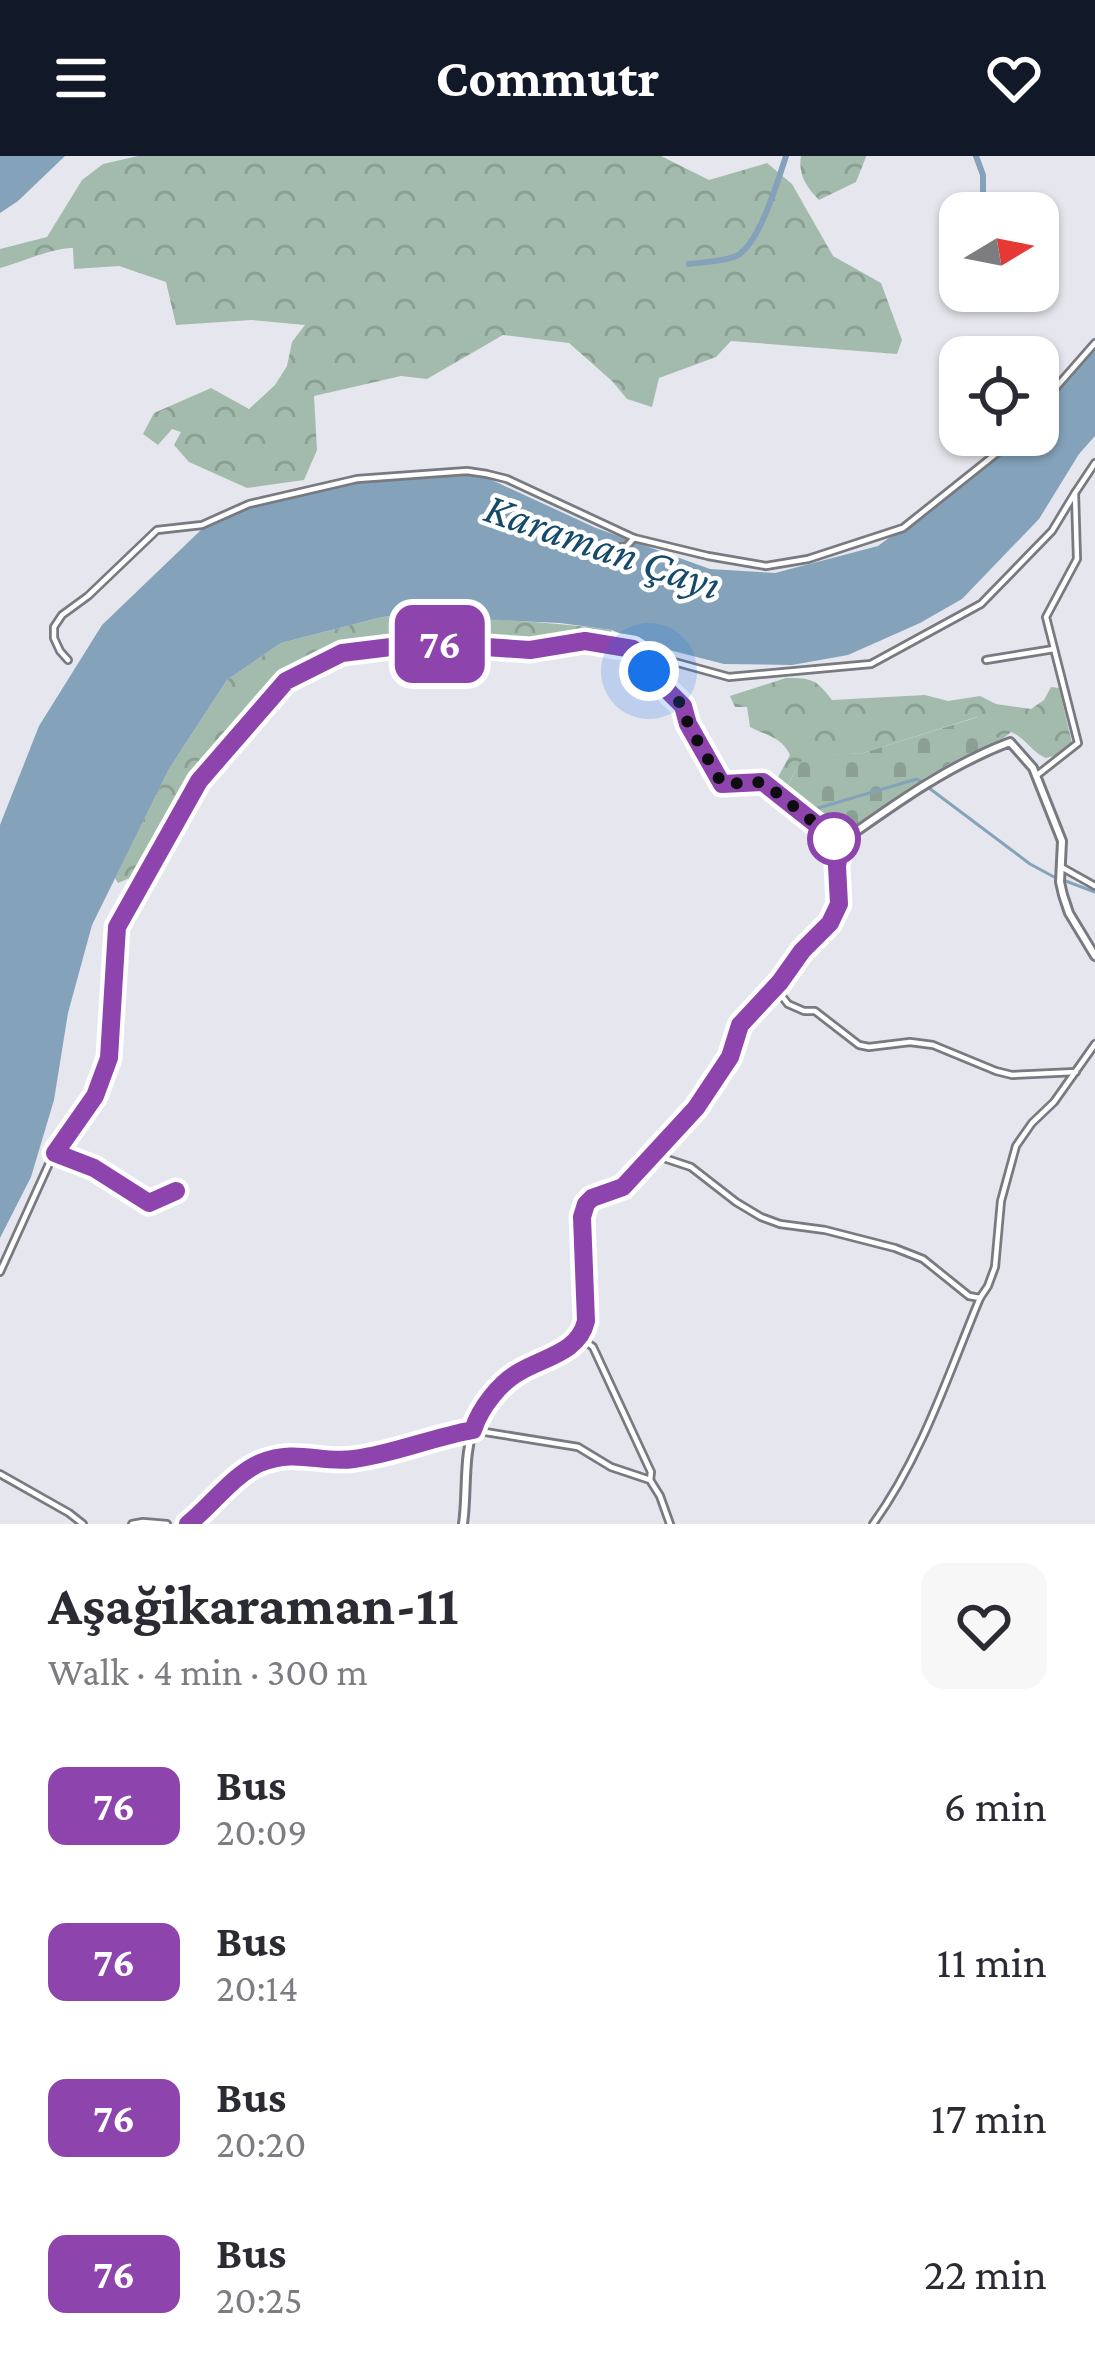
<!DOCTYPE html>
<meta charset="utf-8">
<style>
body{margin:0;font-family:"Crimson Pro",serif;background:#f7f7f7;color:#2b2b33;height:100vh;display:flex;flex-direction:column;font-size:45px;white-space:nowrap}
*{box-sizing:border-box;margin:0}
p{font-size:39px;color:#7c7c81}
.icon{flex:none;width:66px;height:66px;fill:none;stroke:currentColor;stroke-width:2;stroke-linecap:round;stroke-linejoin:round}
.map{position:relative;height:1368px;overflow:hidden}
.side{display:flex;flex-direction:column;background:#fff;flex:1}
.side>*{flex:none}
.badge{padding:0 24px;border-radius:18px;font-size:42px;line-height:78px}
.needle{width:78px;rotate:80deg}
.fabs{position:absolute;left:939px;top:36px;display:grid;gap:24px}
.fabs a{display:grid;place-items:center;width:120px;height:120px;border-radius:24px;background:#fff;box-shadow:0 3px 9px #0004;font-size:60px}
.you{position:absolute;width:60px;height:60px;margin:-30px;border:9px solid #fff;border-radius:50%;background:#1a73e8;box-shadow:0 0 0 18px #1a73e833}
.map>.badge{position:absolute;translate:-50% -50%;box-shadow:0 0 0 6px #fff}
.round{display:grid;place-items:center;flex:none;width:126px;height:126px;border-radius:24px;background:#f7f7f7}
.head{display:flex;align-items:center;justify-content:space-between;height:204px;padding:0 48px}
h1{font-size:57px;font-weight:700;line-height:90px}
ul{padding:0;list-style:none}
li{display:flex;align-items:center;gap:36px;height:156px;padding:0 48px}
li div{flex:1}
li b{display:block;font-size:45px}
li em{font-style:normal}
li .badge{min-width:132px;font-weight:700;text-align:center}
header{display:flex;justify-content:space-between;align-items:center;height:156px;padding:0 48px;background:#111827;color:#fff;font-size:54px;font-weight:700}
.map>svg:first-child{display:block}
.forest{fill:url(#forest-crowns)}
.cemetery{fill:url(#cemetery-stones)}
.water{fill:#84a3ba}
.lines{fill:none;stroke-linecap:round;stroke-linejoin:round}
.stream{stroke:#84a3ba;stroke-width:3}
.canal{stroke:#84a3ba;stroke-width:6}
.minor-casing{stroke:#797980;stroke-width:10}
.tertiary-casing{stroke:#797980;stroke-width:12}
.minor{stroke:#fff;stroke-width:4.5}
.tertiary{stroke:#fff;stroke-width:6}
.line-casing{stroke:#fff;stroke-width:27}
.line{stroke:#8e44ad;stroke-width:18}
.walk{stroke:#0d0d10;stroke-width:12;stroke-dasharray:0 21.6}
.stop-dot{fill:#fff;stroke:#8e44ad;stroke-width:6}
.labels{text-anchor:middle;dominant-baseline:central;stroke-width:9;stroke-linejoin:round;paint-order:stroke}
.water-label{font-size:45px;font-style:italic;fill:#154a6b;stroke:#fff}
</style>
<header><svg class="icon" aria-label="menu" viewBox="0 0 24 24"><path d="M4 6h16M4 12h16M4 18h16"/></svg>Commutr<svg class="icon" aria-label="heart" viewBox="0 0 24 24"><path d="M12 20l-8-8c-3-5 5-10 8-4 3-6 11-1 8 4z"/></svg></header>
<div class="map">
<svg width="1095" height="1368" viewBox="0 0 1095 1368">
<defs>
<pattern id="forest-crowns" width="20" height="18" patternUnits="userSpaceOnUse" patternTransform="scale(3)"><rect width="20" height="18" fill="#a3bbac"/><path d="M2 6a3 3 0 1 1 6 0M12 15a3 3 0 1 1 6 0" fill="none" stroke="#8ba093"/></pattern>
<pattern id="cemetery-stones" width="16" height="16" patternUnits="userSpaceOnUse" patternTransform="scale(3)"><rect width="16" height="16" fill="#a3bbac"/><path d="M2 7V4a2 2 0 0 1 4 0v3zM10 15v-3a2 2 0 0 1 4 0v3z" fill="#8ba093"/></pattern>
</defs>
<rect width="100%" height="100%" fill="#e6e6ee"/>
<g class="forest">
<path d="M138,0H661L709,24L767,7L792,28L833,100L881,127L902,184L897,198L731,185L716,201L659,222L652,251L627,243L612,225L569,187L503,179L427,223L401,220L314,240L317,294L304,324L247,332L189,306L174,289L181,276L172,273L158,289L143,278L154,257L211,232L249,253L275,229L287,210L292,186L305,169L252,164L176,169L166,126L119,110L74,113L73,92C54,91 20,107 0,112V93L47,81L82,24L103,8Z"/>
<path d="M801,0H866V1L856,26L819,44C806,31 798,18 801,0Z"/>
<path d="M418,457C483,464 548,465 612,474L607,482L574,479L547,483L408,478L355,482L323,495L283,521L236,564L198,613L137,719L118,727L115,722L169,613L227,524L281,487L382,461Z"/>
<path d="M786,522C812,522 816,523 832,544L925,539L948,545L980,540L996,548L1031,553L1044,544L1051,531L1059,532L1072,587L1060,598L1046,602C1031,596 1026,582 1011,576L1000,585L977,561L863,597L804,601L786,631L777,623L790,599C782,581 767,580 750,571L747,551H735L730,540Z"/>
</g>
<path class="cemetery" d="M978,561L1000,585C940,606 890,645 840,682L782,639L804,600L863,597Z"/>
<g class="water">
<polygon points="0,0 65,0 18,45 0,57"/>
<polygon points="1095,185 1095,280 1079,298 1039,363 962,443 920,467 848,499 792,509 724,508 638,486 612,474 560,467 478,463 418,457 382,461 281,487 227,524 169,613 92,769 68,857 54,944 31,1021 0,1082 0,669 39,570 102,469 202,373 269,342 407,315 483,320 596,372 710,413 775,417 878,390 992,305 1015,279 1038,279 1038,251"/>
</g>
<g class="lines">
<g class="stream">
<polyline points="929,632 1030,708 1056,722"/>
<polyline points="808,655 917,623 920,625"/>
<polyline points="1063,724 1095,736"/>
</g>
<g class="canal">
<polyline points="976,0 983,19 983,44 992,57"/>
<path d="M689,108C703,106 722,106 736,100C759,90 778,24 786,0"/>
<polyline points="568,492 604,496 646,509"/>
<polyline points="655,517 685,548 717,613 726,625 765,622 808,655"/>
</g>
<g class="minor-casing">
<g id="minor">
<polyline points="1038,252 1095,187"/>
<polyline points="566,381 588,391 626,391 634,382"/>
<polyline points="647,502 660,502 729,521 871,508 981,448 1052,375 1075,337"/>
<polyline points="68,504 60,495 54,482 54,471 62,459 88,440 157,374 202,369 249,348 357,323 467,315 487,318 507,323 634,382 708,400 766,410 808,403 903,372 1002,293 1015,279"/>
<polyline points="986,504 1054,493"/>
<polyline points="1036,620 1078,587 1046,461 1077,403 1075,337 1095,307"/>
<polyline points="1063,712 1095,730"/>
<polyline points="780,828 781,839 788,848 804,855 815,855 859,889 869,891 910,886 933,889 996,915 1012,919 1076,916"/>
<polyline points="55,996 94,1012 149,1047 176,1035"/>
<polyline points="652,998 691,1011 736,1046 761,1061 780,1068 825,1074 895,1092 923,1103 969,1140 980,1142"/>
<polyline points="0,1116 58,988 95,941 109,902 117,771 199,625 286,525 342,497 399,490 442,488 530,494 585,485 633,493 647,502 652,519 683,550 688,568 722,628 763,626 838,686"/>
<polyline points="580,1181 593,1191 651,1316 650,1324"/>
<polyline points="0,1318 69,1357 83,1368"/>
<polyline points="132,1368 143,1366 167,1368"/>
<polyline points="188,1368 215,1346 235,1325 264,1306 291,1299 356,1303 473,1274 578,1291 611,1311 650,1324 660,1340 670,1368"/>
<path d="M873,1368C922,1300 948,1219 980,1142L988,1130L995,1111L1001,1045L1016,990L1032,967L1054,946L1095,888"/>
</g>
</g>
<g class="tertiary-casing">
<path id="tertiary" d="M463,1368C468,1334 462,1295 477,1264C486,1245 503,1224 521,1215C546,1201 579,1195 587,1164L582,1061L586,1048L592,1042L624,1031L696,952L730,901L740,869L780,826L802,795L830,767L839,748L837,710L840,687C895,648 947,610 1010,586L1033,612L1062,685L1060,726L1063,739L1069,757L1095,800"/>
</g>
<use href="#minor" class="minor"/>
<use href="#tertiary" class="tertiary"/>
</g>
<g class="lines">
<g class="line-casing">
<path id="line" d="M176,1035L149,1047L94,1012L55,997L95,940L109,902L117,771L199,625L286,525L342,497L399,490L442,488L530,494L585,485L633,493L647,502L652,519L683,550L688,568L722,628L763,626L841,688L837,710L839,748L830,767L802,795L780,826L740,869L730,901L696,952L623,1031L592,1042L586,1048L582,1061L586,1165C579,1196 545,1201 521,1215C500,1226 480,1252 473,1274C433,1281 394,1298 354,1303C320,1308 297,1292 260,1307C234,1318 211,1350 188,1368"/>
</g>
<use href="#line" class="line"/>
<polyline class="walk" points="649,515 683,550 688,568 722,628 763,626 841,688 834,683"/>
</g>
<circle class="stop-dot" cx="834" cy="683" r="24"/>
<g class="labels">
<g class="water-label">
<text transform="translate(603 390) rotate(19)">Karaman Çayı</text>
</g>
</g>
</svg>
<div class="fabs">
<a><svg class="needle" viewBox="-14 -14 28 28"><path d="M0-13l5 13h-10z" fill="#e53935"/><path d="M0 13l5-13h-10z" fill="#7c7c81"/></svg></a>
<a><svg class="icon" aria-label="locate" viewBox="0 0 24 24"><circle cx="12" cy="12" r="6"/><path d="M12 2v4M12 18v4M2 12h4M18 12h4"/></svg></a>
</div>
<div class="you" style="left:649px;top:515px"></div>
<b class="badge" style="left:440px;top:488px;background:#8e44ad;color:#fff">76</b>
</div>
<section class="side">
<div class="head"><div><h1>Aşağikaraman-11</h1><p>Walk · 4 min · 300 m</p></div><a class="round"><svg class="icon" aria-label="heart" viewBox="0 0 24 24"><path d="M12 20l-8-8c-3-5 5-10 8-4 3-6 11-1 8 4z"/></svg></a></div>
<ul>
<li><span class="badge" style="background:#8e44ad;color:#fff">76</span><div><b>Bus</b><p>20:09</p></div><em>6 min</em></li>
<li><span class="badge" style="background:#8e44ad;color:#fff">76</span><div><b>Bus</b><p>20:14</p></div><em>11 min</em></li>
<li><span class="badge" style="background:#8e44ad;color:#fff">76</span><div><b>Bus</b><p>20:20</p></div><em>17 min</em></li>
<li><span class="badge" style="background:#8e44ad;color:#fff">76</span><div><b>Bus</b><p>20:25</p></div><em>22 min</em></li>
</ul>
</section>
